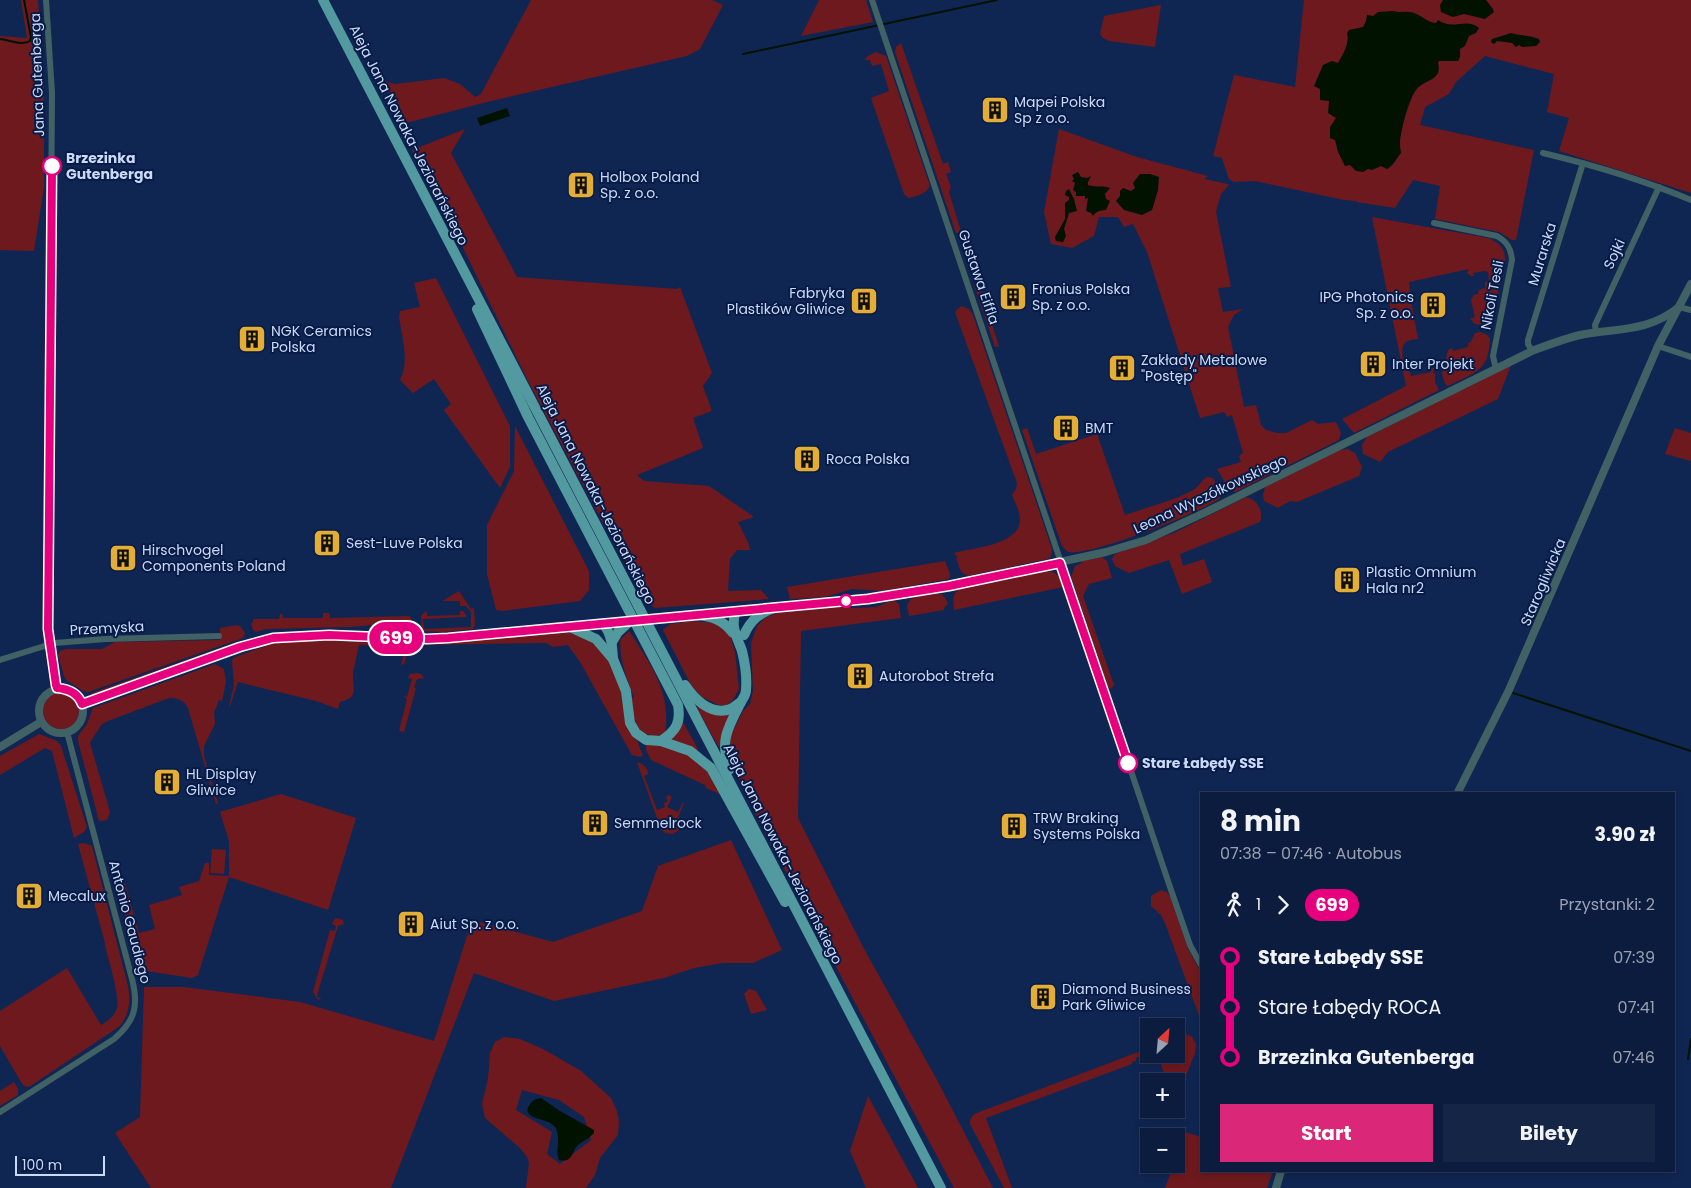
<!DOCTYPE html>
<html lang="pl">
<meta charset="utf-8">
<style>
body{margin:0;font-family:Poppins,sans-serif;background:#152545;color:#f1f3f6;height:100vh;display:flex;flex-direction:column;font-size:19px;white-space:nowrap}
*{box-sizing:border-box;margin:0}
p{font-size:16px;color:#9aa1b0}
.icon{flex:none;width:28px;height:28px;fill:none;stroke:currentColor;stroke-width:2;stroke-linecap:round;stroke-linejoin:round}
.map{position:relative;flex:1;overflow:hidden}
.drawer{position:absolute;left:1200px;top:792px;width:475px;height:380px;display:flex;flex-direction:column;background:#0c1c3e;border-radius:0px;box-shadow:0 2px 8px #0003,0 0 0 1px #2c3a58}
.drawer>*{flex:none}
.badge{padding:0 10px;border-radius:16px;font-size:18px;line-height:32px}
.needle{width:32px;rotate:26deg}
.tools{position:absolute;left:1140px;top:1018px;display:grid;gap:10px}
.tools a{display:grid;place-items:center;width:45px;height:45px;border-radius:0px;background:#0c1c3e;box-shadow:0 2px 8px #0003,0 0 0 1px #2c3a58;font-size:25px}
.scale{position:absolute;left:15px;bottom:12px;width:90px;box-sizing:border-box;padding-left:5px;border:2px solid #cadaf6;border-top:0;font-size:14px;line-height:18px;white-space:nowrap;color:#cadaf6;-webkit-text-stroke:4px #071b46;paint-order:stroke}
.map>.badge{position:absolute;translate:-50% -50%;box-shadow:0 0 0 2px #fff}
.legs{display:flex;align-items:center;gap:8px;height:55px;padding:0 20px;font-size:16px}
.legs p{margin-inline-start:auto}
.summary{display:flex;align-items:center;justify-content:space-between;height:85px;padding:0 20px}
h1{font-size:28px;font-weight:700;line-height:38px}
.action{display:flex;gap:10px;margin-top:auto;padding:10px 20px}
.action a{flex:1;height:58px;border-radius:0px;background:#db2777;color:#fff;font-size:20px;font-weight:700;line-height:58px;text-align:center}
.action a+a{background:#152545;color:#f1f3f6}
ul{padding:0 20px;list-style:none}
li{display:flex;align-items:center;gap:18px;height:50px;font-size:19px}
li i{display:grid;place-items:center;width:8px;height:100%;margin:0 6px;background:currentColor}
li i::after{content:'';width:12px;height:12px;margin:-6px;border:4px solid;border-radius:50%;background:#0c1c3e}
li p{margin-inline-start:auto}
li:first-child i{background:linear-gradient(#0000 50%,currentColor 0)}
li:last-child i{background:linear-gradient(currentColor 50%,#0000 0)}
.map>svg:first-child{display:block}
.green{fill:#6e191e;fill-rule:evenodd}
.water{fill:#011201}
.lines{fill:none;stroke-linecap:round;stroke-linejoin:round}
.stream{stroke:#011201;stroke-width:2}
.minor{stroke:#416264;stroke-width:6}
.tertiary{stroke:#416264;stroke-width:8}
.primary{stroke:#529a9f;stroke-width:10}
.line-1-casing{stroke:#fff;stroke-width:11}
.line-1{stroke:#e6007e;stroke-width:8}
.stop-1-dot{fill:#fff;stroke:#e6007e;stroke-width:2.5}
.labels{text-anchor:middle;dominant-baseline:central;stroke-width:4;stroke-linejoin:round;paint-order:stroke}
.street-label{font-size:14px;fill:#cadaf6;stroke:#071b46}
.poi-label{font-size:14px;fill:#cadaf6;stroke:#071b46;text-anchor:start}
.stop-label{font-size:14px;font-weight:bold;fill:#cadaf6;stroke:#071b46;text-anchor:start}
</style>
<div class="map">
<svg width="1691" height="1188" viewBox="0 0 1691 1188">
<rect width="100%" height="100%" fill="#102652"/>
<g class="green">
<polygon points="21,0 38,0 44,93 44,187 34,251 0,250 0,36 27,38"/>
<polygon points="531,0 712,0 723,5 700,49 687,56 491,101 406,123 379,71 387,82 396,84 444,78 460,84 475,97 481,94"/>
<polygon points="819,0 866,0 873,22 801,36"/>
<polygon points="1304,0 1691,0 1691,193 1559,151 1569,118 1547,112 1554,74 1485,56 1456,82 1449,94 1425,107 1420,125 1534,150 1516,240 1512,240 1499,232 1435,219 1440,186 1413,180 1395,208 1356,202 1357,201 1344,200 1255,181 1234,182 1229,179 1222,158 1213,156 1234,75 1295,87"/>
<polygon points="1161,5 1155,47 1109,41 1103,38 1100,34 1104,16"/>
<polygon points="901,43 943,164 948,162 951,172 946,174 951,187 949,192 962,235 956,233 895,52 896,47"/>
<path d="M876,52L886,56L930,186C926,194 917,196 909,198L904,194L871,98L889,91L881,64L872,66L870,60H864L868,56Z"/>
<path d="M465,129L451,153L517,277L677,289L680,287L712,373L703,386L712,411L693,418L703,448L637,475L644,481L709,486L754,517L738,522L748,542L750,550H737L730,559L728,591L761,590L769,599L655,608C638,595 633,572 620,555L528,381L445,211L412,150Z"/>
<polygon points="1059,129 1137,157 1208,176 1204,179 1228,184 1229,185 1221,194 1216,212 1231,287 1218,288 1223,312 1243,309 1234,315 1228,327 1244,407 1256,405 1261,425 1266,430 1277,433 1286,433 1312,420 1318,424 1336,422 1341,433 1339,440 1235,492 1228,487 1217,469 1241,462 1239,456 1243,453 1232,415 1227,417 1224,412 1200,418 1147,252 1133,224 1124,227 1118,217 1099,217 1094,236 1072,248 1051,244 1044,212"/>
<path d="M1372,217L1488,238C1499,242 1506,249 1505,262L1499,263V267L1503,269L1491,326L1475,324L1470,319L1475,317L1471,300L1474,295L1478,294L1479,290L1485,288V282L1489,281L1488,272L1485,271L1473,273L1474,276H1471L1467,273L1469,269L1409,282L1411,301L1418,339C1415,339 1409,340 1406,342C1399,347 1404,363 1405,370L1410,372L1411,376L1431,372V368H1434L1433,373H1435V382L1439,390L1354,433L1342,419L1406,386Z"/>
<path d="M436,278L510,426V467L500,488L444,410L451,404L434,379L413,393L400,380C410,362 402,337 399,317L400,311L420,307L414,283Z"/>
<polygon points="978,281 999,346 995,347 974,285"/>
<path d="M961,306L969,309L973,315L1052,549L1051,556L1048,559L968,576L961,572L956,558L958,557L954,553C973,548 1023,545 1020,517C1019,510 1015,502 1012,495L1016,489L1017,483L955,312Z"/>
<path d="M1479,332L1486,334L1490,338C1489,372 1475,372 1448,386L1445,384L1442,374L1448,350L1452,348L1453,351L1468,347V343L1471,342L1475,333Z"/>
<polygon points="1511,365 1498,399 1388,452 1380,462 1363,454 1362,445 1367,437"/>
<polygon points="515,426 589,571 589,590 580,601 502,611 496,610 487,574 487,525 514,471"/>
<path d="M1027,428L1036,454L1097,434L1125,515C1142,509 1183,498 1196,488C1200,485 1202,480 1207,477L1213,478L1220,492V498C1203,512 1088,557 1068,552L1062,546L1022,430Z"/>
<polygon points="1675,428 1691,433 1691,461 1665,454"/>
<polygon points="1348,449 1355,453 1362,467 1359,476 1297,502 1290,501 1278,508 1264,501 1263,495 1265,487 1340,450"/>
<path d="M1246,497C1257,499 1264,511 1260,522L1180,554L1183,566L1204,559L1212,582L1182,594L1169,560L1129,573L1115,566L1112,559L1115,554L1176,532Z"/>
<polygon points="1102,557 1107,561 1112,578 1089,584 1083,596 1114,685 1111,689 1108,687 1071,577 1075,566 1082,563 1082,561"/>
<polygon points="945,561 950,574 949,579 883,591 852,589 825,597 790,599 787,587"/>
<path d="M1043,570L1044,571C1056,570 1060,576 1063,587L954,610C953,599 952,593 962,587Z"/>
<polygon points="459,591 471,609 474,608 475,625 473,629 443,632 422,631 421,616 425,612 427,612 427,616 460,615 460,611 463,611 466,615 466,617 423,619 424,629 471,627 471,612 466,606 460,606 460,601 442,601"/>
<path d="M934,592C942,593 945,596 948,604L944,608V610L909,616L907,605L911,599L917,597V595Z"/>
<polygon points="891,601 895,601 899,604 901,618 801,631 798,818 863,947 937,1080 993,1188 954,1188 843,980 754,811 730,760 728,749 732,733 743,711 750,704 753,691 751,643 757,626 765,618 776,613 838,607 858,608 876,607"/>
<polygon points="323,613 329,613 330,618 409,616 411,618 411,627 410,630 386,628 373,625 350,627 266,629 256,632 253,630 251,623 253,622 253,619 279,619 280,614 282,614 283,618 323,618"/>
<polygon points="693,621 715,623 730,635 735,652 739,689 733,700 727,705 718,705 702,697 691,685 663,630 670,624"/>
<polygon points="237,625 240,626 245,633 243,638 88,692 83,691 65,679 58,655 60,651 66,649 102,649 115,642 220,640 220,628"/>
<path d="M629,631C651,665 672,693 665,735C636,740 633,721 632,698L634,697C626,678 620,660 620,640Z"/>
<path d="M546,632C560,633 576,631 588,637C617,652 630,725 643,755L640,757L632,755L580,662L568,645L553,647L546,643L419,645Z"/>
<path d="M332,640L406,643L409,647L404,664L401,665L406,647L359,645C357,654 355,664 353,673C352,687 360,698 340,702L338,709L316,701L238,682L230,706H229L234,685L232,661L233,658L274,643L290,641Z"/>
<polygon points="240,641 241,642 238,645 90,696 92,693"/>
<path d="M215,664L224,669L226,682L222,701L219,700L214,713L215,724L204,746V756L218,803L216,804L188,708C184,700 178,698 169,698L108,721L102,724L91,741L90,743L110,812L107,820L99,821L78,741V736L87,724L93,708Z"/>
<polygon points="417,673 421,674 424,678 417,679 414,687 416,688 404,732 399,731 407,699 403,696 407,697 412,679 408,678 410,674"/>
<circle cx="61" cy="711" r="18"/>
<polygon points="698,706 731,712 719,748 697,708"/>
<polygon points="683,722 698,749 698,751 671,741 670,738"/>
<polygon points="39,734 57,741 61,746 87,827 84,832 74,838 52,751 45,748 0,775 0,756"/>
<polygon points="646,744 663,746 686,752 708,768 720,794 706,788 705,785 651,760 646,750"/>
<path d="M637,762C643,764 648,767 648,774L644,776L657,810L665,807L664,803L668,801L666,796L669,795L672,797L667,807L678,812L683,802H684L678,818L683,821L679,830L673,834L665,833L661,829Z"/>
<polygon points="281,794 356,818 328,910 229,877 198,975 192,978 139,970 118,889 119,885 125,883 139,933 155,929 149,905 182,895 179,887 199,881 205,863 209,863 209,875 229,876 229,841 220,812"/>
<polygon points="731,840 782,950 753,963 723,963 694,968 664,978 554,1001 474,973 391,1188 151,1188 115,1133 140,1117 144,987 184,987 300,1002 434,1041 472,920 553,942 642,911 658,866"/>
<path d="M84,843L92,846L128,986C131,1002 129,1014 120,1026L29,1087L24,1086L21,1082L0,1046V1011L67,968L101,1025C108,1021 115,1016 117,1008C120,995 108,959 105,945V943L78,844Z"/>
<polygon points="212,849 226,850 224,874 210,873"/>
<polygon points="1161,890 1167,892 1171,898 1188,949 1201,972 1201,1021 1165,923 1161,915 1151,906 1151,896"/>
<polygon points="336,918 343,920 344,924 338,926 317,995 318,998 321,997 321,998 318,1000 313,992 330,930 335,931 336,926 332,924 334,920"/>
<polygon points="749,989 756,991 767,1010 751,1014 744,994"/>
<polygon points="1186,1034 1192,1037 1196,1044 1195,1053 1176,1101 1176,1081 1167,1081 1157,1054 1176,1054 1176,1037"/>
<path d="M504,1037L520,1039L545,1050L581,1071L611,1098L617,1111L619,1122L618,1135L600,1158L595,1175L586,1188H526L529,1163L527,1157L520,1148L485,1118L482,1104L488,1079L490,1053L495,1042ZM522,1090L559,1100L584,1117L591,1140L560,1164L547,1154L552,1132L516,1110Z"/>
<polygon points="1149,1048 1149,1054 1136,1058 1136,1061 1132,1062 1132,1064 986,1118 1012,1188 1004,1188 970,1124 970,1120 974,1114"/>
<polygon points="14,1082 18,1089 18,1095 0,1106 0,1091"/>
<polygon points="868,1096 918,1188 866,1188 850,1151"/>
<polygon points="1178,1130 1201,1137 1201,1171 1273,1171 1267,1188 1165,1188 1174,1164 1176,1164 1176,1158 1182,1144"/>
</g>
<g class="water">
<polygon points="1443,0 1486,0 1493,9 1494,12 1485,19 1464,14 1453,17 1441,12 1440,5"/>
<path d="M1394,11C1399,13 1404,11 1410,12C1420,13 1427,23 1436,23L1438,20C1453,31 1466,17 1479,28L1476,33L1469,36L1465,46L1460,49V57L1458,61H1439L1438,63C1443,81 1424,79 1416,90C1409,99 1399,135 1400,146C1400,148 1401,151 1401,153C1397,158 1392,167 1387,169L1381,166L1372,170L1368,169L1363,172L1356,171L1350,165L1345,166L1338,152L1335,140L1330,138V127L1336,118L1328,113L1329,101L1320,100V89L1314,86L1323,65L1332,61L1338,63C1343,54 1350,43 1347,33L1349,30L1363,27L1366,21L1367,15L1373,16L1378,12Z"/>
<path d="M1511,33C1520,36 1530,35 1539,39L1540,42L1536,46L1522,47L1519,45L1516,47L1512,43L1497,41L1494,44L1491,42L1492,39Z"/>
<polygon points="507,108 510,116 480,126 477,118"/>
<path d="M1078,172L1081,177L1087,178L1091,176L1088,182V185C1096,188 1104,185 1110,188L1105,194L1106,199L1110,201L1106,210C1101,210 1095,212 1093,216L1091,213L1086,211L1088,198L1085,199V196H1076V192L1073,190L1075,183L1072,181L1074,179L1072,175Z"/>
<polygon points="1140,174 1150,174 1159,177 1158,190 1152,210 1142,215 1124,210 1116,201 1120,196 1120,191 1123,188 1131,191 1135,188 1133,183"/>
<polygon points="1069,189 1074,199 1077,211 1069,213 1064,229 1066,236 1063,242 1056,241 1055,237 1065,219 1065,203 1069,200 1069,197 1065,195 1066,191"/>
<path d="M541,1098L560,1111L594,1130V1133C589,1139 582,1141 577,1146C571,1154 572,1163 559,1160C555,1150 561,1141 556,1128C553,1125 550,1122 545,1121C538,1118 521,1116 530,1104C533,1100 536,1099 541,1098Z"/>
</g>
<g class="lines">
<g class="stream">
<path d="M0,39C9,40 22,46 30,41L31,37L24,0"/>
<polyline points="743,54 997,0"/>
<polyline points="1513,693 1691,751"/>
<polyline points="1688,1059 1691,1039"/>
</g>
<g class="minor">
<polyline points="46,0 52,93 48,626 49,644 57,689"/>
<polyline points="872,0 1169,884 1190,945 1201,965"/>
<path d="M1543,153C1593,165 1643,180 1691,200"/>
<path d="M1434,223L1497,236C1507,242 1511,248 1512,260L1493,356L1496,369"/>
<polyline points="1679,307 1691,310"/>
<polyline points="1596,332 1595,325 1659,187"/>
<polyline points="1658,346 1691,357"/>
<polyline points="1532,351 1528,344 1528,340 1583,163"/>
<polyline points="0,660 54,643 106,639 219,636"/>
<path d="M0,1112L114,1039C135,1021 139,1006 132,979L67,732"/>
</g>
<g class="tertiary">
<circle cx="61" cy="711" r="22"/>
<path d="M82,704L241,647L273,638L329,635L414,639L448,638L868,599L949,586L1106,552L1146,540L1206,512L1532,351C1548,345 1563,339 1580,335C1616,328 1649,332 1679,307"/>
<polyline points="0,747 41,722"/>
<polyline points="1457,794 1509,690 1658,346 1691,284"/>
<polyline points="1276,1188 1281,1171"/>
</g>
<g class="primary">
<polyline points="323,0 941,1188"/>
<path d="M477,309L528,417L678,705C681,723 676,731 661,741"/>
<path d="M696,615C712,616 723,620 733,633"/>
<path d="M603,624C612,634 612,646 613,659"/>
<polyline points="570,627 596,639 613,659 626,691 630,723 636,733 646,740 661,741 690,751 711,768 785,902"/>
<path d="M744,635C751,619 760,613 776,607"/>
<polyline points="612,642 618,632 631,620"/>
<path d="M685,685C694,698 709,714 727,710C732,709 736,705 741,702"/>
<path d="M729,770C720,741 727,729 740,704C742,699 746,696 746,690C747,678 745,663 742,651C737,637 730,626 736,611"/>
</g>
</g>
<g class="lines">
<g class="line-1-casing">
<path id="line-1" d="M52,166L48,629L56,685L57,688C69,689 78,693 82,704L240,647L273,638L329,635L427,639L448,638L868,599L949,586L1060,563L1128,763"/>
</g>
<use href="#line-1" class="line-1"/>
</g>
<defs>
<g id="building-square" transform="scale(1.4375)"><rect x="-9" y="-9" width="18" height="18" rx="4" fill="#e4ad35" stroke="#071b46"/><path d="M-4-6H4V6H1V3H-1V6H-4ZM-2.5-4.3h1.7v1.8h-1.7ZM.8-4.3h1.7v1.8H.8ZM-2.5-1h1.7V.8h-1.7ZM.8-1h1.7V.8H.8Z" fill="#111"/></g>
</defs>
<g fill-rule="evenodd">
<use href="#building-square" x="995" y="110"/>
<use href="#building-square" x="581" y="185"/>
<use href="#building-square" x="1013" y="297"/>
<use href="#building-square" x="864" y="301"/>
<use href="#building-square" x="1433" y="305"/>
<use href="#building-square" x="252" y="339"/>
<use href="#building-square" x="1373" y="364"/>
<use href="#building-square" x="1122" y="368"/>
<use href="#building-square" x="1066" y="428"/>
<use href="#building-square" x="807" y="459"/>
<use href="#building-square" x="327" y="543"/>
<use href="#building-square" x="123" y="558"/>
<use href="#building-square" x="1347" y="580"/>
<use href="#building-square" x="860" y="676"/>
<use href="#building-square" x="167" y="782"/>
<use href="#building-square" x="595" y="823"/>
<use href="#building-square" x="1014" y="826"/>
<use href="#building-square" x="29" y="896"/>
<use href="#building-square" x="411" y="924"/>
<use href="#building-square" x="1043" y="997"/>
</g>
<g class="stop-1-dot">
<circle cx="52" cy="166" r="9"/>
<circle cx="846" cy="601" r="6"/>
<circle cx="1128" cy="763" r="9"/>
</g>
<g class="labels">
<g class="street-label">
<text transform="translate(37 75) rotate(-92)">Jana Gutenberga</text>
<text transform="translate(409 135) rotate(63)">Aleja Jana Nowaka-Jeziorańskiego</text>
<text transform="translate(1542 254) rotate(-73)">Murarska</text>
<text transform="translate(1614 254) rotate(-65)">Sojki</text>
<text transform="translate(979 277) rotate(71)">Gustawa Eiffla</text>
<text transform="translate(1492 295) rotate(-79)">Nikoli Tesli</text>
<text transform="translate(596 494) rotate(63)">Aleja Jana Nowaka-Jeziorańskiego</text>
<text transform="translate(1210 494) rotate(-25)">Leona Wyczółkowskiego</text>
<text transform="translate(1543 582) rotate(-67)">Starogliwicka</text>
<text transform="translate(107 628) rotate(-3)">Przemyska</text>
<text transform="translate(783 854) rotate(63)">Aleja Jana Nowaka-Jeziorańskiego</text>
<text transform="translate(130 922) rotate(75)">Antonio Gaudiego</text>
</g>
<g class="poi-label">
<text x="1014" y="102">Mapei Polska<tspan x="1014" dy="16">Sp z o.o.</tspan></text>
<text x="600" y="177">Holbox Poland<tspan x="600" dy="16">Sp. z o.o.</tspan></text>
<text x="1032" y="289">Fronius Polska<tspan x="1032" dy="16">Sp. z o.o.</tspan></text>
<text x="845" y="293" text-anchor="end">Fabryka<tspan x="845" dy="16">Plastików Gliwice</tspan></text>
<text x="1414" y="297" text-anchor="end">IPG Photonics<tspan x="1414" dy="16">Sp. z o.o.</tspan></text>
<text x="271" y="331">NGK Ceramics<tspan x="271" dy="16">Polska</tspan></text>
<text x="1141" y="360">Zakłady Metalowe<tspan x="1141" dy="16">"Postęp"</tspan></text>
<text x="1392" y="364">Inter Projekt</text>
<text x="1085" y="428">BMT</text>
<text x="826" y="459">Roca Polska</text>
<text x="346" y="543">Sest-Luve Polska</text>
<text x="142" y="550">Hirschvogel<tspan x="142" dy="16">Components Poland</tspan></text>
<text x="1366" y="572">Plastic Omnium<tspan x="1366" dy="16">Hala nr2</tspan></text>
<text x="879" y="676">Autorobot Strefa</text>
<text x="186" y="774">HL Display<tspan x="186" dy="16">Gliwice</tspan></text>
<text x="1033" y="818">TRW Braking<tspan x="1033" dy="16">Systems Polska</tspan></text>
<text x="614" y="823">Semmelrock</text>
<text x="48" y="896">Mecalux</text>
<text x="430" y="924">Aiut Sp. z o.o.</text>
<text x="1062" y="989">Diamond Business<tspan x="1062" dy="16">Park Gliwice</tspan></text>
</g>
<g class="stop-label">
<text x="66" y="158">Brzezinka<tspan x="66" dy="16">Gutenberga</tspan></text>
<text x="1142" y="763">Stare Łabędy SSE</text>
</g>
</g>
</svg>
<div class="tools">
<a><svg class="needle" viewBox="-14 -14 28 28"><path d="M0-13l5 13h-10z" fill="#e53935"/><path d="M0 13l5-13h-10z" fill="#9aa1b0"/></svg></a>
<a>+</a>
<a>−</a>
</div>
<div class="scale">100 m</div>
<b class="badge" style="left:396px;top:638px;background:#e6007e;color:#fff">699</b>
<section class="drawer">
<div class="summary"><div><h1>8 min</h1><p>07:38 – 07:46 · Autobus</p></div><b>3.90 zł</b></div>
<div class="legs"><svg class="icon" aria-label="walk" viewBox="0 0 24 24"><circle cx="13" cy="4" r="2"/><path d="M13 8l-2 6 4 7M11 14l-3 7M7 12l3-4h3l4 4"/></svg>1<svg class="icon" aria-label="forward" viewBox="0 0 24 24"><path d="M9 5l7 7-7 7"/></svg><b class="badge" style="background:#e6007e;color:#fff">699</b><p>Przystanki: 2</p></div>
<ul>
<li><i style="color:#e6007e"></i><b>Stare Łabędy SSE</b><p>07:39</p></li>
<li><i style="color:#e6007e"></i><span>Stare Łabędy ROCA</span><p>07:41</p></li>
<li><i style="color:#e6007e"></i><b>Brzezinka Gutenberga</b><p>07:46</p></li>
</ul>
<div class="action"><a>Start</a><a>Bilety</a></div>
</section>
</div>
